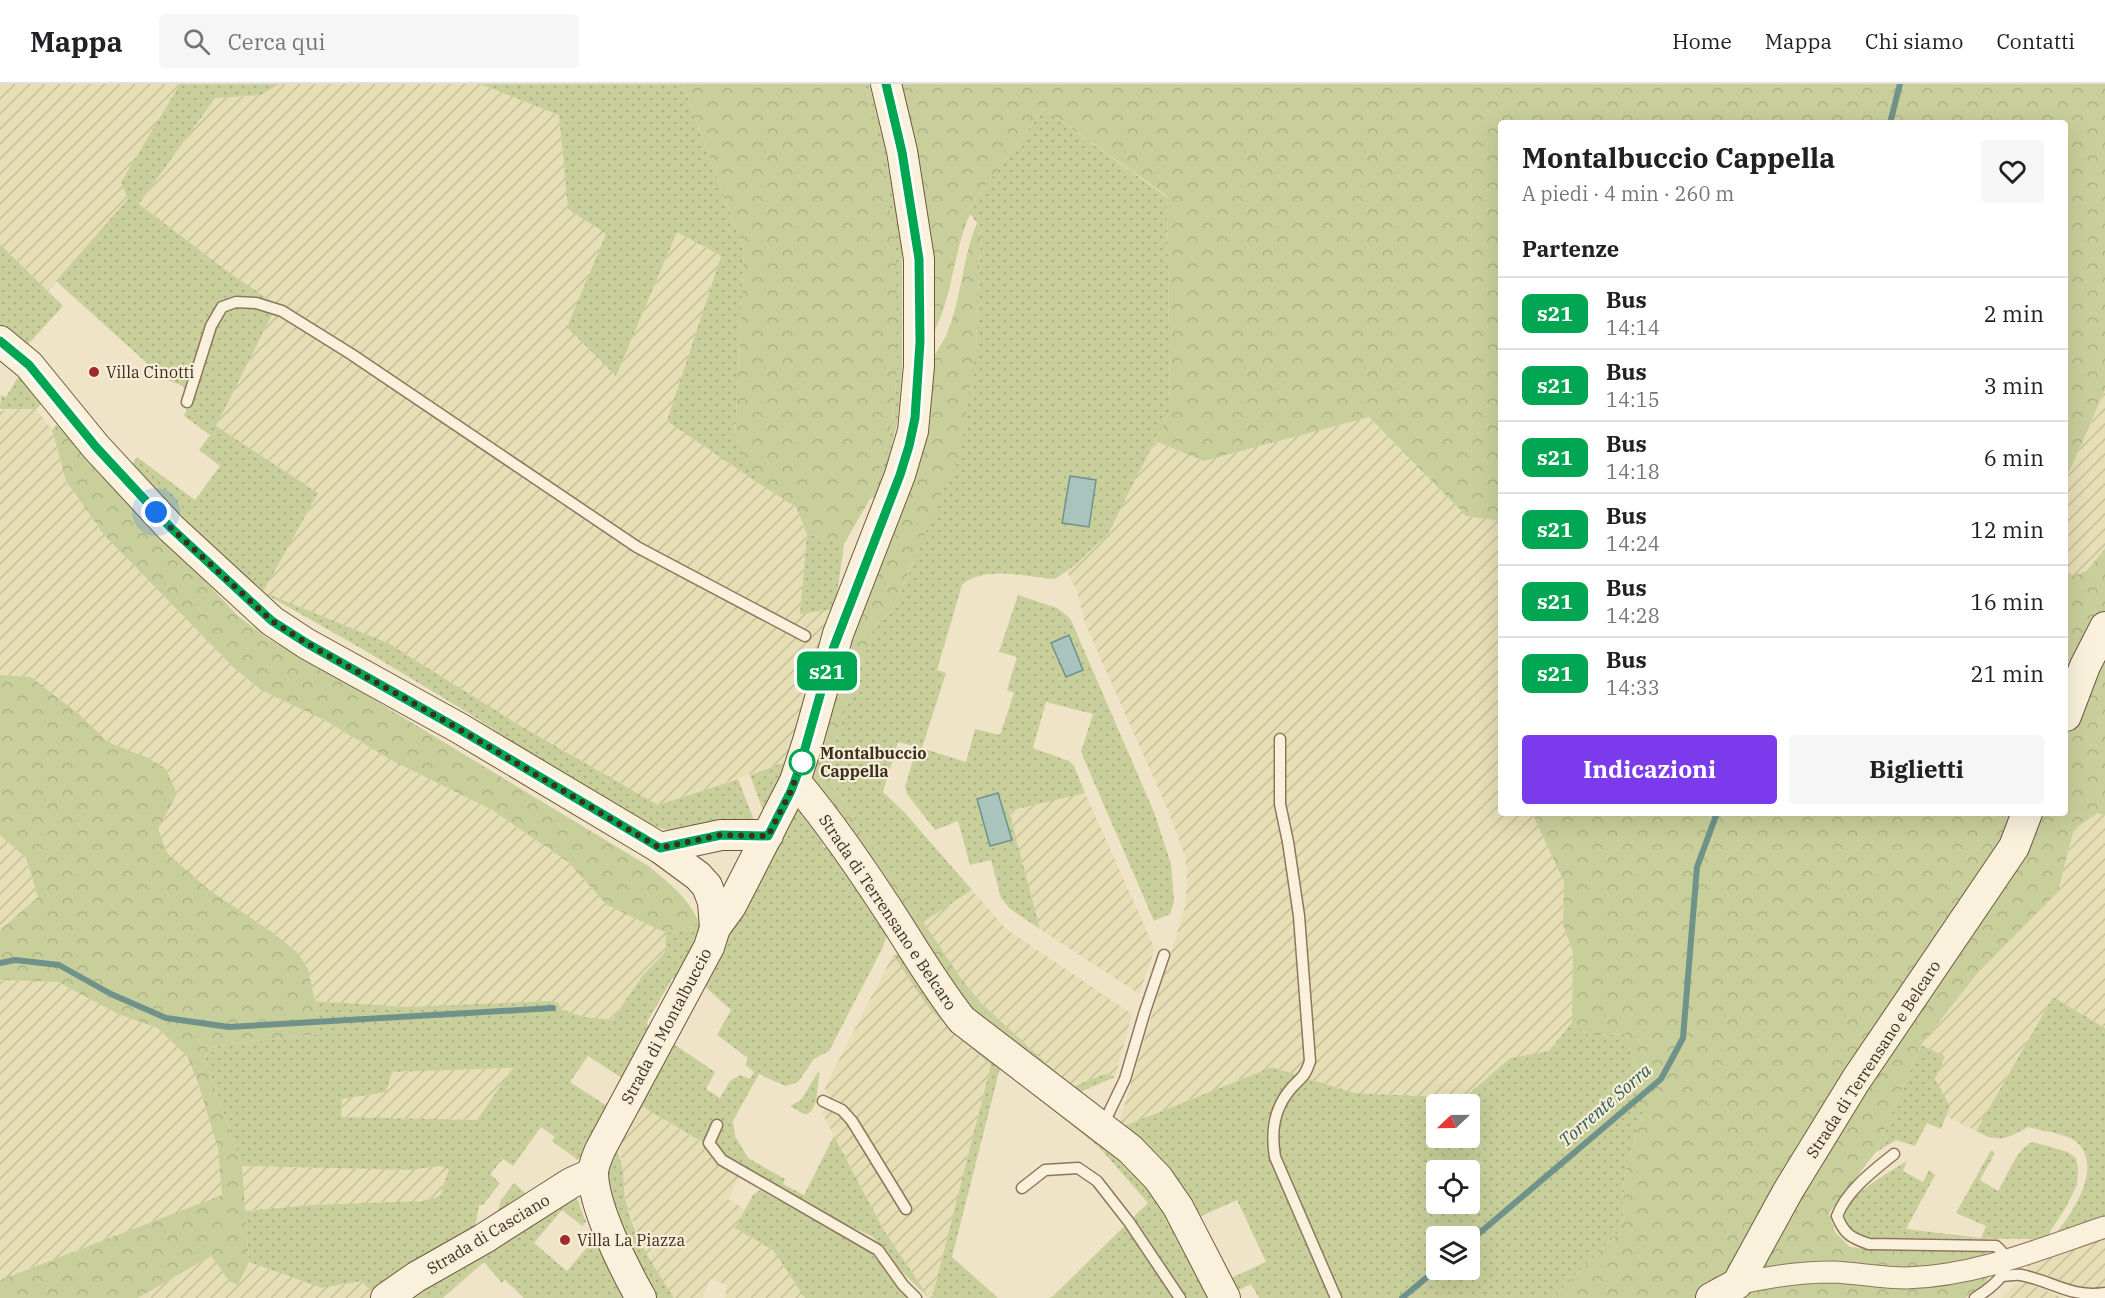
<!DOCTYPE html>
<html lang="it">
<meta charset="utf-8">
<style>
body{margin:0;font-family:"IBM Plex Serif",serif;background:#f6f6f6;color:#202124;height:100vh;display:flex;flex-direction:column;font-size:22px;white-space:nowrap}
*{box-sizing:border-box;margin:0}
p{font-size:20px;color:#757577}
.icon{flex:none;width:33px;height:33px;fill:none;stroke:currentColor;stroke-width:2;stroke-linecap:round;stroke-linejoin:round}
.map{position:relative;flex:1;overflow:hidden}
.panel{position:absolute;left:1498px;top:36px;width:570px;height:696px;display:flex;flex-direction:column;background:#fff;border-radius:6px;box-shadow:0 6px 24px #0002}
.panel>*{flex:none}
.badge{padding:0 12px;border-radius:9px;font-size:21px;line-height:39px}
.needle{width:39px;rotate:248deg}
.controls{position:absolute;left:1426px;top:1010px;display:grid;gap:12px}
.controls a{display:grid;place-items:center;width:54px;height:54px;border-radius:6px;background:#fff;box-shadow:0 6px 24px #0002;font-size:30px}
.you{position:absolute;width:30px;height:30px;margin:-15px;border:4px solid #fff;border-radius:50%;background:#1a73e8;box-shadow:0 0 0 9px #1a73e833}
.map>.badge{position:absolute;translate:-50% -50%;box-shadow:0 0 0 3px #fff}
h2{padding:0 24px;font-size:22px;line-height:54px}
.round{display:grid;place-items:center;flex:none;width:63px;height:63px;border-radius:6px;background:#f6f6f6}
.head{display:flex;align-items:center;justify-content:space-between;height:102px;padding:0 24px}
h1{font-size:28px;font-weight:700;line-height:45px}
.primary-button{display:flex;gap:12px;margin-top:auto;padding:12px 24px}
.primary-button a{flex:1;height:69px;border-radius:6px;background:#7c3aed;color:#fff;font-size:24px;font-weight:700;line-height:69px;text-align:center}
.primary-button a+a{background:#f6f6f6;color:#202124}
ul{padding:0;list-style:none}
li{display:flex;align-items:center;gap:18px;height:72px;padding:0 24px;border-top:2px solid #e0e0e0}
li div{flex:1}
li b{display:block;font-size:22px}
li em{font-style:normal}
li .badge{min-width:66px;font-weight:700;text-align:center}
header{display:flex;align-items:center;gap:36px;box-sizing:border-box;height:84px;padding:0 30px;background:#fff;border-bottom:2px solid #e0e0e0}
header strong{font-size:28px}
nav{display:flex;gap:33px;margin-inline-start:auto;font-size:21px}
.search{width:420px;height:54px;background:#f6f6f6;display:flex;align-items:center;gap:15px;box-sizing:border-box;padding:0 21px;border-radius:6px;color:#757577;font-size:22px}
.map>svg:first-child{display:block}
.farmland{fill:url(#farmland-furrows)}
.green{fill:url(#green-dots);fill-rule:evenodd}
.forest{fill:url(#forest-crowns)}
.water{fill:#a9c4bc;stroke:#6f938a;stroke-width:1.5}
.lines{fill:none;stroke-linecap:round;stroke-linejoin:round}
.stream{stroke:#6f938a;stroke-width:6}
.lane-casing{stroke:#8d765c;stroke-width:13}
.street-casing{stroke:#8d765c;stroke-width:23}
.secondary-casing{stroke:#6f573f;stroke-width:32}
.lane{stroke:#faf1dc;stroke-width:10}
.street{stroke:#faf1dc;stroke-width:21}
.secondary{stroke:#faf1dc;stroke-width:30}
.line-casing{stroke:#fff;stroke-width:14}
.line{stroke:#00a651;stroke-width:9}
.walk{stroke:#3d2e20;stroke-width:6;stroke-dasharray:0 10.8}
.poi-dot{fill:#9e2a2b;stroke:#f7eed8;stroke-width:2}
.stop-dot{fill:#fff;stroke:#00a651;stroke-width:3}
.labels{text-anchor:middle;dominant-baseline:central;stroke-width:4.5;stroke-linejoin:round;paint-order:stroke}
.poi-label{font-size:16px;fill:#3d2e20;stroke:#f7eed8;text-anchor:start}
.stop-label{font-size:16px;font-weight:bold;fill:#3d2e20;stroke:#f7eed8;text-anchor:start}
.street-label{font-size:16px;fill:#3d2e20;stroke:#f7eed8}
.water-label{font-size:18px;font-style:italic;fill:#2f5d5a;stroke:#f7eed8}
</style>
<header>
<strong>Mappa</strong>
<div class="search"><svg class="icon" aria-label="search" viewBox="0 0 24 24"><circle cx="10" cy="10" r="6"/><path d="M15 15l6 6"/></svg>Cerca qui</div>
<nav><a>Home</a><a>Mappa</a><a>Chi siamo</a><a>Contatti</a></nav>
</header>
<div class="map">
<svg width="2105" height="1214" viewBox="0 0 2105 1214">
<defs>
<pattern id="farmland-furrows" width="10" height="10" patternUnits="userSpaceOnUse" patternTransform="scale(1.5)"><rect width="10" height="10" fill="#e6deb5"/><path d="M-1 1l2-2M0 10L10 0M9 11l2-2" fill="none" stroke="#c6bf9b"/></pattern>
<pattern id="green-dots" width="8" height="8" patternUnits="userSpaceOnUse" patternTransform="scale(1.5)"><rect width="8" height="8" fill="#c9cf9b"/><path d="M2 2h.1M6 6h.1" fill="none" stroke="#aeb285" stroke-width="1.8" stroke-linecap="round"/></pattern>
<pattern id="forest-crowns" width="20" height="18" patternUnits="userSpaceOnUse" patternTransform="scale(1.5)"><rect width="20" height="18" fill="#c9cf9b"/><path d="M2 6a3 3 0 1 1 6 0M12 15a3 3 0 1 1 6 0" fill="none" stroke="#aeb285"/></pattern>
</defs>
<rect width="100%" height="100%" fill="#f0e4c8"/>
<g class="farmland">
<polygon points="0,0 180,0 121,98 129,115 48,207 0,160"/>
<polygon points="279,0 480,0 559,31 568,125 606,150 567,243 616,292 677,148 721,172 667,337 796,423 807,450 800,529 835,525 791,676 658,721 519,641 388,559 262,508 318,409 216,342 277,221 231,190 139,120 215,14 261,11"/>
<polygon points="2105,306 2105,465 2086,487 2073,492 2066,485 2066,395"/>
<polygon points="36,325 52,346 66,397 105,452 233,583 261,606 326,637 389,675 492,726 567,777 607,821 666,849 665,868 643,891 612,936 585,933 560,925 406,923 315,917 308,885 297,868 272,848 208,805 168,770 158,745 177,710 148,674 108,658 79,630 31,593 0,591 0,328 3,326"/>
<polygon points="1369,333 1466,432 1501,437 1502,652 1499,657 1502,663 1502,729 1532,729 1564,798 1563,841 1573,869 1572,938 1549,967 1510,974 1464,1014 1354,1009 1272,983 1117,1045 1185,823 1187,794 1185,772 1167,724 1085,539 1077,507 1067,487 1108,450 1155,357 1204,377"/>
<polygon points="1085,709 1153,861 1154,867 1139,910 1040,845 1009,727"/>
<polygon points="2098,729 2105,732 2105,944 2053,913 1976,1047 1946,1032 1950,1022 1935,995 1945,972 1921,961 1976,891 2058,807 2074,745"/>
<polygon points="0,751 26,774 38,813 0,846"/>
<polygon points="972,806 1006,845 1132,930 1115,993 1105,990 1072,1003 981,919 960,893 922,839"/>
<polygon points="893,871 928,923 958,953 991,981 932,1214 929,1214 914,1192 885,1148 822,1029 831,1016 825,1006 826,1001"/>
<polygon points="0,896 58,898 118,930 157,944 187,972 198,999 218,1065 222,1111 0,1196"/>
<polygon points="514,984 477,1036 341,1033 342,1015 386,1008 392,988"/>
<polygon points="638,1020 706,1061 711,1071 719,1080 740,1092 728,1115 745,1125 735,1144 773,1166 805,1214 725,1214 727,1201 710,1195 703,1214 674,1214 644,1167 626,1119 621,1073 615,1064"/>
<polygon points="242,1082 410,1086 440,1082 449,1085 440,1112 422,1117 310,1121 245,1127"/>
<polygon points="2105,1150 2105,1202 2085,1204 2071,1202 2028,1186 2027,1181"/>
<polygon points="211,1172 230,1198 237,1201 249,1178 322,1204 363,1197 374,1210 369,1214 138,1214"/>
<polygon points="2025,1198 2064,1214 2001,1214 2015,1200"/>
</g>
<g class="green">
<path d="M180,0H279L261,11L215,14L139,120L231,190L277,221L216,342L318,409L263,508L388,559L519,641L658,721L738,695L754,736C727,741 697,751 669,746C653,743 639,736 625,729L465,627L364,566L262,508L130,383L137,373L195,416L220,382L199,366L210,351L184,332L191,316L183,302L168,296L148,280L56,197L128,115L121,98Z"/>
<polygon points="480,0 683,0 744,167 735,353 758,399 667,337 721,172 677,148 616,292 567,243 606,150 568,125 559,31"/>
<polygon points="865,0 869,0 885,65 902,165 902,289 897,340 885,389 876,413 870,415 880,387 892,339 897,288 880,65"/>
<path d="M1044,25L1167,113L1170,327L1108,450L1075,481L1055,495C1027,493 984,481 962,501L937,586L946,589L922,664L966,678L975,645L1000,651L1014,609L1007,606L1017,573L999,568L1018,511L1057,524L1070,534L1154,728L1171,780L1174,818L1170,830L1154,837L1081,668L1093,630L1046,618L1033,664L1069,677L1074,682L1085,709L1009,727L1040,845L1010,825L1001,814L991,776L970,781L958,737L935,746L907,710L905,703L917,663L898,658L883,708L905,729L972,806L922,839L854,735L834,701L829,678L850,609L876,540L892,527L912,481L976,266L981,144L967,126Z"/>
<polygon points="0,160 63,222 23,266 0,247"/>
<polygon points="20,290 43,319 36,325 0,325 1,311 6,313"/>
<polygon points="807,450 844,460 835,525 800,530"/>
<polygon points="791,676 793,684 766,735 750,691"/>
<polygon points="800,724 823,748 823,763 837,765 889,844 883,863 829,967 814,975 798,998 792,1000 785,1002 759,990 733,1037 735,1052 748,1074 785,1095 783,1100 804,1111 834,1052 885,1148 929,1214 903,1189 873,1153 820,1128 638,1020 671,958 715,988 706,1005 720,1014 730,997 740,991 750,995 754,988 745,981 748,974 717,951 731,926 702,900 796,726"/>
<path d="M700,841L701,850L684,890L672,895L647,938L651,953L591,1060L578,1076L552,1057L555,1053L541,1043L513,1082L503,1075L490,1090L500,1099L483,1121H479L474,1149L374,1210L362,1197L322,1204L249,1178L245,1127L310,1121L422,1117L440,1112L449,1085L440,1082L410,1086L242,1082L205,975L208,965L222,961L319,950L315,917L406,923L550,917L559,919L560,925L585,933L612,936L643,891L665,868L666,849ZM588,972L622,994L607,1022L570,998ZM513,984L477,1036L341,1033L342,1015L386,1008L392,988Z"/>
<polygon points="905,870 1155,1103 1218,1214 1048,1214 1053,1212 1148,1119 1100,1064 1000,984 952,1173 998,1214 932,1214 991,981 958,953 928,923 893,871"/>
<path d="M2053,913L2105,944V1136L2056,1149C2075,1126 2105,1079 2074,1056C2061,1049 2043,1047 2028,1043C2007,1054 2000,1060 1976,1047Z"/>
<path d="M1572,938L1590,952L1627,950L1644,1024L1624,1093L1623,1144L1552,1214H1259L1251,1200L1235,1208L1229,1195L1266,1178L1237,1116L1197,1134L1117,1045L1272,983L1354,1009L1464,1014L1510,974L1549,967ZM1437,1020H1470V1053H1437ZM1437,1086H1470V1119H1437ZM1437,1152H1470V1185H1437Z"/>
<polygon points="1921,961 1945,972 1935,995 1950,1022 1941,1045 1927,1039 1915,1062 1896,1056 1875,1069"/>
<polygon points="1055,987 1072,1003 1105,990 1115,993 1076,1010 1063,1004"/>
<path d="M818,988L820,989C816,1002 820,1024 806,1031L790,1022L801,1016Z"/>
<path d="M2033,1058L2068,1068L2076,1074L2078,1085L2077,1101L2065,1125L2047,1152L2038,1155L1869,1154C1806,1133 1883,1092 1907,1077L1903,1087L1923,1098L1929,1086L1935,1091L1906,1145L1981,1154L1986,1142L1956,1129L1991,1066L1995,1069L1980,1096L1998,1107C2008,1092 2016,1064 2033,1058Z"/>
<path d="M615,1064C626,1080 622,1100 626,1118C634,1154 655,1184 674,1214H655L633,1181L606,1097L609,1074Z"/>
<polygon points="514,1099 533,1116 496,1135 501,1116"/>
<path d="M760,1106L863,1163C885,1178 889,1196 907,1214H805L773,1166L735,1144L753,1111Z"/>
<polygon points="576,1112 586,1138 582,1142 562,1126 534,1159 567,1187 595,1154 630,1214 524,1214 505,1196 502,1199 484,1178 443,1214 403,1214"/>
</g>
<g class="forest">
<polygon points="683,0 865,0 880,65 896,165 897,288 892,339 880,387 870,415 844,460 807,450 796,423 758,399 735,354 744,167"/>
<path d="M899,0H2105V306L2066,395V39H1502L1501,437L1466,432L1369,333L1204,377L1155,357L1170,327L1167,112L1044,25L967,126L970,130C952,170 953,217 930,255Z"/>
<path d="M977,139L981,144L976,266L960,368L892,527L876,540L850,609L829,679L834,701L854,735L960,893L981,919L1055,987L1063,1004L965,932L808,688L930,278C936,268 943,259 947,249C962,214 962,174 977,139Z"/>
<path d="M59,339L237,531L267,554L358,606L650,783C670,800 690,815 700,841L666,849L607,821L567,777L492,726L389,675L326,637L261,606L233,583L105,452L66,397L52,346Z"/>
<path d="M2105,465V732L2098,729L2074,745L2058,807L1976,891L1921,961L1875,1069L1829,1129L1835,1148L1850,1163L1892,1167L1984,1165C1988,1170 1988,1174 1988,1180C1990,1203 1984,1203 1965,1214H1552L1623,1144L1624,1093L1644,1024L1627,950L1590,952L1572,938L1573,869L1563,841L1564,798L1532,729H2066V485L2073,492L2086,487Z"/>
<polygon points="0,591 31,593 79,630 108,658 148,674 166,685 177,710 158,745 168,770 208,805 272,848 297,868 308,885 315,917 319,950 222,961 208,965 205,975 242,1082 249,1178 238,1201 230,1198 211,1172 138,1214 0,1214 0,1196 222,1111 218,1065 198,999 187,972 157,944 118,930 58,898 0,896 0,846 38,813 26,774 0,751"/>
</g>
<g class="water">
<polygon points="1070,392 1096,396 1089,443 1062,439"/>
<polygon points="1069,551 1083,586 1066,593 1051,559"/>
<polygon points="998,709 1012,756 990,762 977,715"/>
</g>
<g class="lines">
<g class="stream">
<polyline points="1890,39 1900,0"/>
<polyline points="0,879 15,876 59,881 111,910 166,934 229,943 553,924"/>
<polyline points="1470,1157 1661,995 1683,954 1697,783 1717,729"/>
<polyline points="1402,1214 1437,1185"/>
</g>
<g class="lane-casing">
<g id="lane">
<polyline points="187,318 211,242 222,223 236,218 256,219 282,227 351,270 637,463 805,552"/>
<path d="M1280,655V720L1288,758L1299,832L1310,977C1304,996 1300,993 1289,1007C1273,1027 1271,1049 1275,1073L1336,1214"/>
<polyline points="823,1017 842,1026 852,1037 906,1125"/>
<polyline points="717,1041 709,1059 722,1076 878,1166 903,1201 916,1214"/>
<polyline points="1102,1043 1125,995 1145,927 1164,871"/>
<path d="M1894,1070C1873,1087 1847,1106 1837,1132C1844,1150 1851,1154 1869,1160L1996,1162C2021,1182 1993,1203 1975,1214"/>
<polyline points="1022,1104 1045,1086 1078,1084 1097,1097 1129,1138 1180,1214"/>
<path d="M2002,1192C2008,1192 2015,1190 2021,1191C2052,1197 2071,1214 2105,1209"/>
</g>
</g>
<g class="street-casing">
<path id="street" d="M1737,1200C1771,1192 1798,1188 1833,1188C1857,1189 1882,1194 1906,1194C1976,1192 2040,1165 2105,1143"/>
</g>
<g class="secondary-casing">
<g id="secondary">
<path d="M0,257L29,281L96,363L171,444L272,537L307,560L459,644L660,764L698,792L707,802L713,818L715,844L709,863L600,1066C597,1073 594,1080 593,1088C593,1122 624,1184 641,1214"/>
<polyline points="2066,632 2085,582 2105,543"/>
<path d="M795,697C834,743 868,794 900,844C920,876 939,907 962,936L1130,1065L1158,1094L1178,1123L1225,1214"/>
<polyline points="660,764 721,751 768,751"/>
<polyline points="715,844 731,822 795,697 808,657 838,550 900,391 913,347 919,282 919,175 902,67 886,0"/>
<polyline points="386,1214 416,1193 483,1155 571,1099 593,1089"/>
<polyline points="1711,1214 1737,1200 1788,1107 1856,996 2014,763 2027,729"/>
</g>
</g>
<use href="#lane" class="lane"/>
<use href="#street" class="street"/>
<use href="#secondary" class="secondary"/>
</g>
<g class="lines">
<g class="line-casing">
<polyline id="line" points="0,257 29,281 96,363 171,444 272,537 308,560 459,645 660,764 721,751 768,752 791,707 799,686 833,565 900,391 909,362 915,334 920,258 919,175 902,68 886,0"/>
</g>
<use href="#line" class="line"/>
<polyline class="walk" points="156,428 171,444 272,537 308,560 459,645 660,764 721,751 768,752 791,707 804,672 802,678"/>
</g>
<g class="poi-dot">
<circle cx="94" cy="288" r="6"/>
<circle cx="565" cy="1156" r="6"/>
</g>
<circle class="stop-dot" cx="802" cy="678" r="12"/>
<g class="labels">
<g class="poi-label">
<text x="106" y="288">Villa Cinotti</text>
<text x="577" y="1156">Villa La Piazza</text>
</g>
<g class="stop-label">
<text x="820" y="669">Montalbuccio<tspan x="820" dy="18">Cappella</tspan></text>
</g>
<g class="street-label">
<text transform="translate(888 828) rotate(56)">Strada di Terrensano e Belcaro</text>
<text transform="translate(666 942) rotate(-62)">Strada di Montalbuccio</text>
<text transform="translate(1873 975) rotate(-57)">Strada di Terrensano e Belcaro</text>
<text transform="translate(488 1150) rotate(-31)">Strada di Casciano</text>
</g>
<g class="water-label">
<text transform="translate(1605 1021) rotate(-41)">Torrente Sorra</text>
</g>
</g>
</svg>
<div class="controls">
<a><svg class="needle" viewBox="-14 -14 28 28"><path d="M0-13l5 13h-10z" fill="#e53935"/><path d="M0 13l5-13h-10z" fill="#757577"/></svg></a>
<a><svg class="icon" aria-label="locate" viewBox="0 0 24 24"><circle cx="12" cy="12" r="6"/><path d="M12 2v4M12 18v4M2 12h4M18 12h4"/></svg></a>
<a><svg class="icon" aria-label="layers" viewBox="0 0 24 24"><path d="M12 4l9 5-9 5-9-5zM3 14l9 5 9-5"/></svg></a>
</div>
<div class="you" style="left:156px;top:428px"></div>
<b class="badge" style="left:827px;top:587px;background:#00a651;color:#fff">s21</b>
<section class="panel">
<div class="head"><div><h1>Montalbuccio Cappella</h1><p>A piedi · 4 min · 260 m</p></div><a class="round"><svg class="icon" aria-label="heart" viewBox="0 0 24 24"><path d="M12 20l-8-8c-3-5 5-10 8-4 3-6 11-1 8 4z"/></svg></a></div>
<h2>Partenze</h2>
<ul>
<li><span class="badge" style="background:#00a651;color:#fff">s21</span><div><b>Bus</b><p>14:14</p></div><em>2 min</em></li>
<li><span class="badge" style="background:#00a651;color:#fff">s21</span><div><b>Bus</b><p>14:15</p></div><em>3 min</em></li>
<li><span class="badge" style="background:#00a651;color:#fff">s21</span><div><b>Bus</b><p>14:18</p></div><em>6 min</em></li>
<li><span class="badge" style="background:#00a651;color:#fff">s21</span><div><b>Bus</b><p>14:24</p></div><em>12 min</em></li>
<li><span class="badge" style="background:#00a651;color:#fff">s21</span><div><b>Bus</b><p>14:28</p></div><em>16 min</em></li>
<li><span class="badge" style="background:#00a651;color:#fff">s21</span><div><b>Bus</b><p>14:33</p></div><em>21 min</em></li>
</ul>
<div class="primary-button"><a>Indicazioni</a><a>Biglietti</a></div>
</section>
</div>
